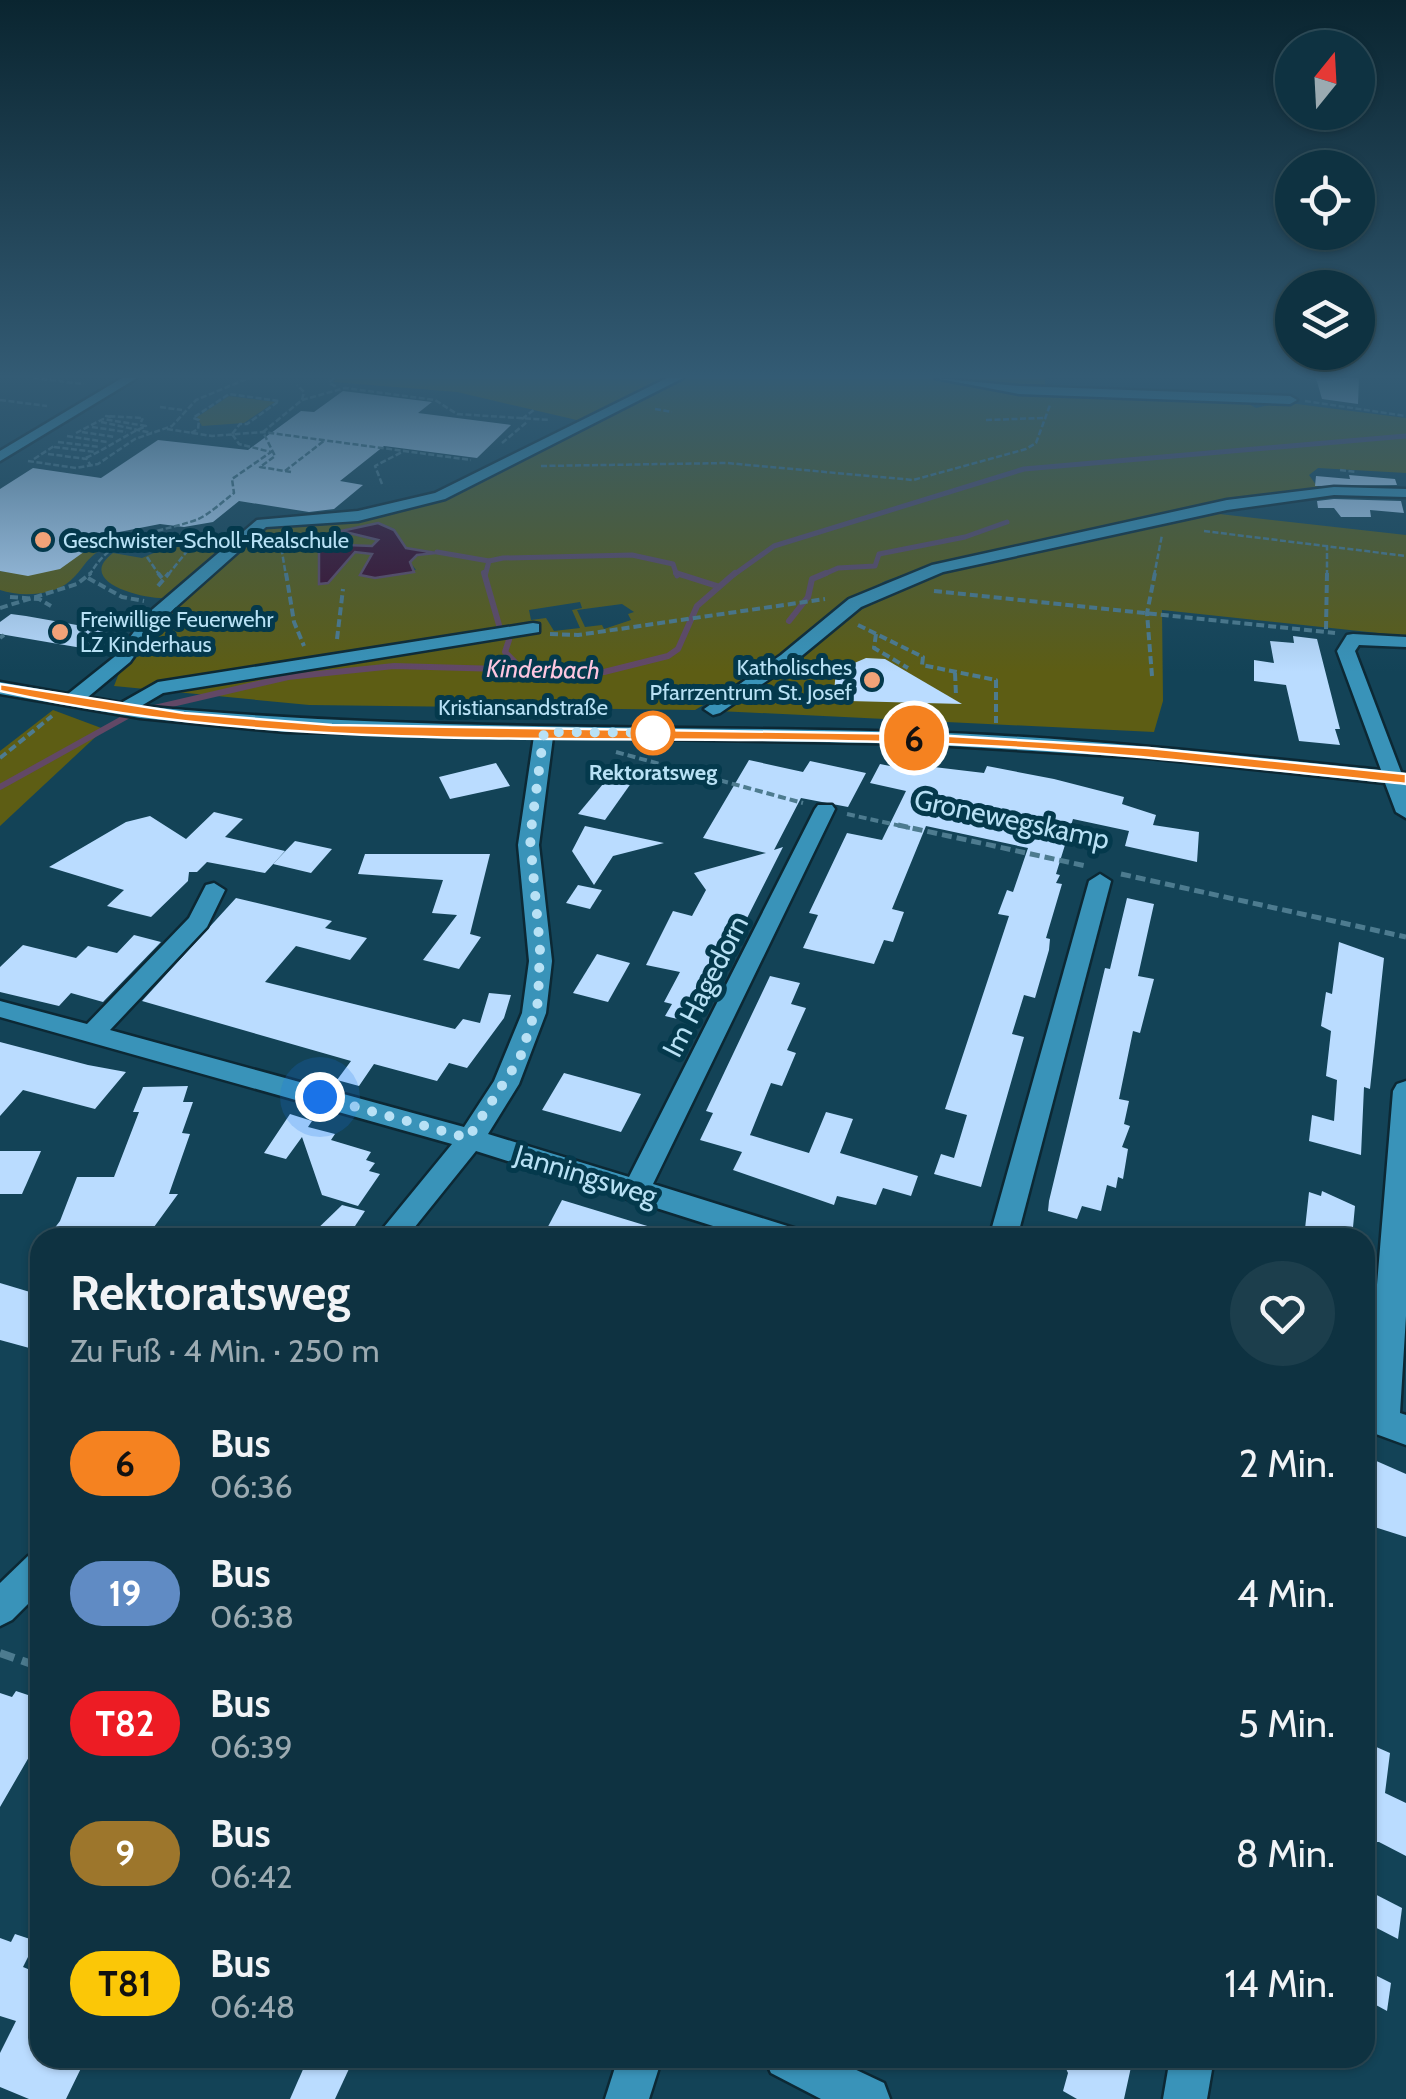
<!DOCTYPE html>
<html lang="de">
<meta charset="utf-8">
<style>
body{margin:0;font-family:Cabin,sans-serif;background:#1c3e4c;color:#f1f3f6;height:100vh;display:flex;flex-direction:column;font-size:38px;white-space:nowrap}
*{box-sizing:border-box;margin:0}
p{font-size:32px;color:#9baab1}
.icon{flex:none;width:55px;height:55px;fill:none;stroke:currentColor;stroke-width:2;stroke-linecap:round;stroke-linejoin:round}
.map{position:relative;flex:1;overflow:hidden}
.side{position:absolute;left:30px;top:1228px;width:1345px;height:840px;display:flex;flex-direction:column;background:#0e3241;border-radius:30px;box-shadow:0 2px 8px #0004,0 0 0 2px #2e4d5a}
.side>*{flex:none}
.badge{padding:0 20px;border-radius:32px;font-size:35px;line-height:65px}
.needle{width:65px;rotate:18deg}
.buttons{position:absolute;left:1275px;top:30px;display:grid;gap:20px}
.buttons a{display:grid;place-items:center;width:100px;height:100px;border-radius:50%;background:#0e3241;box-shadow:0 2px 8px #0004,0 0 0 2px #2e4d5a;font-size:50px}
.you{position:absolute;width:50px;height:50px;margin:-25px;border:8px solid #fff;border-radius:50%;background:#1a73e8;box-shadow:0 0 0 15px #1a73e833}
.map>.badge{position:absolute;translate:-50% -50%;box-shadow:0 0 0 5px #fff}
.round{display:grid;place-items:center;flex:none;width:105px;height:105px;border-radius:52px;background:#1c3e4c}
.headline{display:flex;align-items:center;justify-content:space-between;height:170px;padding:0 40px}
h1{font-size:48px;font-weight:700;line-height:75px}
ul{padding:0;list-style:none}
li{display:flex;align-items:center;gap:30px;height:130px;padding:0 40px}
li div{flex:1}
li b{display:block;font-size:38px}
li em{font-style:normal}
li .badge{min-width:110px;font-weight:700;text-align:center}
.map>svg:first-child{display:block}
.green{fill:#5d5d14;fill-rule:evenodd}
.water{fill:#3d0728;stroke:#624866;stroke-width:2.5}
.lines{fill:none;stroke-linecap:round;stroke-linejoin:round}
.stream-far1{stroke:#624866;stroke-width:5}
.stream{stroke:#624866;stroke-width:6}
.building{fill:#badcff}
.minor-casing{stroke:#0c2834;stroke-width:5}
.path-far3{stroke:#4d7b8f;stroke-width:2.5;stroke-dasharray:6 2.5;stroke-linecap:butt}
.path-far2{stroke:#4d7b8f;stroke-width:4;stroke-dasharray:8 4;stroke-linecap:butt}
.path-far1{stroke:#4d7b8f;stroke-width:5;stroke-dasharray:10 5;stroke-linecap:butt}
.path{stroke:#4d7b8f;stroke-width:8;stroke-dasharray:15 8;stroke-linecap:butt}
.minor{fill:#3993b9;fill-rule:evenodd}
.line{fill:#f58220;stroke:#fff;stroke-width:2.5}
.walk{stroke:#b8e1f5;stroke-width:10;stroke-dasharray:0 18}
.poi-dot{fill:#f0a278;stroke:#04394c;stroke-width:4}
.stop-dot{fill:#fff;stroke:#f58220;stroke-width:5}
.labels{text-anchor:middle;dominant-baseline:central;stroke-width:10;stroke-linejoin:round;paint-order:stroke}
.far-poi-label{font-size:22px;fill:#b8e1f5;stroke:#04394c;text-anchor:start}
.far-street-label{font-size:22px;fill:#b8e1f5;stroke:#04394c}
.far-stop-label{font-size:22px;font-weight:bold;fill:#b8e1f5;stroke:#04394c}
.far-water-label{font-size:25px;font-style:italic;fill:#fec6e0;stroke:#04394c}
.street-label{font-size:28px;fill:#b8e1f5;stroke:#04394c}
</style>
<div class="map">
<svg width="1406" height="2099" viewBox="0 0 1406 2099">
<rect width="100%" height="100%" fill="#134357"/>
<g class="green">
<path d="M338,378H1045V389L1243,401L1256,408L1281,402L1406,418V473L1318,468L1309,475L1319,489L1185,510L920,569L885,581L847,602L767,667L695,710L309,705L114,686L135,632L168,598C144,600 74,582 113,553L142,558L168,547L159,535L244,534L257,523L276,518L342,516L435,495L581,421L457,392L333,382ZM378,523L394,530L406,548L436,552L415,556L410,562L416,570L360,574L372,554L355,552L328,584H319L321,551L317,548L322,542L372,546L378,541L342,532ZM580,602L582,608L572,610L580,628L554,631L546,618L531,620L529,610ZM622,604L634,612L628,614L631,620L604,629L602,625L585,627L577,610Z"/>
<polygon points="229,396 275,402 244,423 202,426 197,417"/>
<polygon points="1202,512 1406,535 1406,636 1162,610 1163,701 1154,732 718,711 851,615 934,572"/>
<path d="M100,540L106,543L104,548C84,559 85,568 70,581C53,596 20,597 0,590V571C47,579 63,567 100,540Z"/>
<polygon points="53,710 104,729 0,826 0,751"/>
</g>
<polygon class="water" points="378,523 394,530 406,548 436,553 417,555 410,562 414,572 375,578 360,575 372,554 355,552 328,583 319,584 319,544 372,546 378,540 341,531"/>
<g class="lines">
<g class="stream-far1">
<polyline points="437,552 489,561"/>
<polyline points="485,576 489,561 503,558 632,555 673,564 677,576"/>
<polyline points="732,576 774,546 1024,469 1406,436"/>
<polyline points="820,576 838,568 875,566 879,554 965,537 1007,522"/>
</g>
<g class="stream">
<polyline points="484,573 499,625"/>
<polyline points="676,573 717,586"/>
<polyline points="789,621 808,597 812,579 826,573"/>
<polyline points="509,640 505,652 515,662 512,670"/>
<polyline points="0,787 133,713 288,677 394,666 604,672 668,656 678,649 697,606 735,573"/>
</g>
</g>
<g class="building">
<polygon points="1316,378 1359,378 1358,404 1322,399"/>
<polygon points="343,391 432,402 418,413 511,425 477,458 384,446 340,481 363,485 334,509 309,512 239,501 213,522 184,527 160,524 109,534 60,569 28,576 0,571 0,489 33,468 101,478 158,440 248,450 301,411 314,412"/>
<polygon points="1349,475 1395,479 1397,485 1315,486 1316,476 1350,479"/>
<polygon points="1334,499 1401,501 1404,513 1370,510 1371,517 1341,517 1334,508 1318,508 1317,501"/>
<polygon points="11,614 26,616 105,630 82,648 0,634 0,622"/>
<polygon points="1293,636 1317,639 1340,729 1335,729 1340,745 1299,741 1286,685 1254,681 1254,660 1274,663 1270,641 1294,643"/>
<polygon points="866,658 885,659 962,704 849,701 834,692 836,671"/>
<polygon points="749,760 803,772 810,761 866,773 848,807 801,798 774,850 783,847 694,1023 665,1016 672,1004 664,1002 680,972 646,965 673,911 692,916 706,890 694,873 766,853 703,838"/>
<polygon points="496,763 510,786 450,799 439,777"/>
<polygon points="880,764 915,771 917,765 984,773 987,766 1054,779 1124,797 1122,804 1156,815 1153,825 1199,832 1197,862 1125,846 1129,831 1073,819 1056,874 1060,875 1056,883 1062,884 1046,938 1050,939 1049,950 1035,998 1024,995 1012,1034 1024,1037 981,1187 934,1174 941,1154 954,1158 967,1115 945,1109 1009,916 998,914 1007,890 1013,892 1028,848 926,826 892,909 904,912 893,942 884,940 874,964 803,948 818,915 809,913 847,833 882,840 906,791 870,783"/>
<polygon points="618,766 639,772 605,820 578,814"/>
<polygon points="214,812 243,819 225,837 285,851 265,873 207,862 197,872 189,872 188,881 151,917 107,906 124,890 49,867 126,822 150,816 186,839"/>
<polygon points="585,826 664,843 613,856 594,885 572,851"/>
<polygon points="295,841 332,849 311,873 273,864"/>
<polygon points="365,854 490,854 470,934 481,937 459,969 423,960 457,915 432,913 443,880 358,874"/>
<polygon points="578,885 602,890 590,909 566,903"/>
<polygon points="236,898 332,921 325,928 367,938 350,960 296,946 265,982 455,1029 463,1019 480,1023 489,993 511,995 504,1018 467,1068 449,1063 437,1081 374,1064 359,1086 337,1080 351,1061 142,1001"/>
<polygon points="1127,898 1154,904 1138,976 1154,979 1140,1033 1133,1031 1119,1099 1129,1101 1124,1124 1130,1126 1122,1147 1128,1149 1123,1179 1118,1177 1116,1188 1107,1185 1101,1211 1082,1206 1077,1219 1048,1211 1049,1201 1105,968 1110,969"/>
<polygon points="134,935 161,942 103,1002 71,993 59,1006 0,992 0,967 23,945 76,958 88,946 117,953"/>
<polygon points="1339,942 1384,958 1370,1089 1364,1087 1361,1155 1309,1141 1312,1115 1334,1121 1337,1080 1326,1076 1331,1031 1321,1026 1326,992 1332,994"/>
<polygon points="597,954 630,963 608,1002 573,993"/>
<polygon points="770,976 800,983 791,1004 806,1008 787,1050 796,1053 782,1086 771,1083 748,1140 750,1135 809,1153 826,1112 853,1119 840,1153 918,1176 911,1196 883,1188 876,1205 837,1196 834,1205 733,1170 742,1152 700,1140 713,1113 706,1111"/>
<polygon points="0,1042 88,1065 126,1072 95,1109 23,1090 0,1116"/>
<polygon points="564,1073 641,1094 621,1132 542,1110"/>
<polygon points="188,1086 183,1102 193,1102 182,1133 190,1134 169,1194 178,1194 146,1238 47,1238 60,1221 77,1177 114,1177 139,1112 133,1112 143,1087"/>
<polygon points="290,1114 312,1121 308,1127 335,1134 331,1140 371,1152 366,1160 375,1163 369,1171 380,1174 358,1206 322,1195 302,1137 286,1159 264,1153"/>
<polygon points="0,1151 41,1151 22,1194 0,1194"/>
<polygon points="1322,1191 1355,1206 1352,1238 1304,1238 1309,1192 1321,1196"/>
<polygon points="562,1200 667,1232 666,1238 542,1238"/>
<polygon points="342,1205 365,1211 347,1238 308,1238"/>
<polygon points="0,1283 40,1295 40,1340 33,1349 0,1340"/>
<polygon points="1365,1456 1406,1474 1406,1537 1365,1524"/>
<polygon points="16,1691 40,1699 40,1738 0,1807 0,1693 12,1697"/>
<polygon points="1365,1742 1390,1753 1385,1793 1406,1803 1406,1856 1379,1842 1365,1842"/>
<polygon points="1365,1889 1402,1908 1398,1939 1365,1922"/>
<polygon points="15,1934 36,1941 23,1967 40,1974 40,2058 86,2058 66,2099 29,2099 0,2087 0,2053 16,2021 0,2016 0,1938 11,1942"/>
<polygon points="1365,1970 1391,1983 1387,2011 1365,1999"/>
<polygon points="308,2058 354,2058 335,2099 290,2099"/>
<polygon points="1061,2058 1133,2058 1124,2099 1077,2099 1063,2091 1068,2073"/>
</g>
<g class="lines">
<g class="minor-casing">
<g id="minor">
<polygon points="122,378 137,378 0,461 0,451"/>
<path d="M667,378H683L445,499L358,521L266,527L158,623L130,662L88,697L121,703L158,682L533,623L539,624V632L163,693L141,706C397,731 655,725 913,732C1069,736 1225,754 1381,770L1337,651L1347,635L1353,634L1406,637V647L1359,645L1355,651L1401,772L1406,773V818L1396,812L1385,783L1149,758L917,744L553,737L539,845L552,961L546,1013L519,1084L488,1134L629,1177L815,809L818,805H832L835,809L653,1184L800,1230L804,1238H751L476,1151L406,1238H375L452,1144L0,1017V1001L87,1024L189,918L206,885L214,883L225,890L207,927L110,1030L464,1127L494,1081L522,1013L529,961L518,845L534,736L286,732L140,718L0,694V682L68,694L118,654L146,615L257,520L358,511L435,493Z"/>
<polygon points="935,378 1019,386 1290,396 1297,400 1290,404 1019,394"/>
<polygon points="1334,487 1406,489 1406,497 1334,495 1227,510 943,572 861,607 793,663 720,713 713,715 704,709 781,655 849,599 932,565 1227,500"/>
<polygon points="1100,874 1111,881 1017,1238 989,1238 1089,881"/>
<polygon points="1406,1081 1406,1316 1400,1413 1406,1415 1406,1445 1365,1430 1393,1091 1397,1084"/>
<polygon points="40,1551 40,1592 12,1620 0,1626 0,1583 28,1556"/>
<polygon points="618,2058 662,2058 649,2099 605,2099"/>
<polygon points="764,2058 831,2058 884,2083 890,2099 821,2099 771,2073"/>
<polygon points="1170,2058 1214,2058 1207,2099 1163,2099"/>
</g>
</g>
<g class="path-far3">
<polyline points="33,378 84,384"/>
<polyline points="334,378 329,383 337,387"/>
<polyline points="0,400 47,406"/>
<polyline points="302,400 345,388 435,400 457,414 550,420"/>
<polyline points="1305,401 1406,416"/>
<polyline points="160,407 182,410"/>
<polyline points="655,409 672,412"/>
<polyline points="111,417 106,416 143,418 141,422"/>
<polyline points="522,419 535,409"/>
<polyline points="986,420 1044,418"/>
<polyline points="101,422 152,433"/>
<polyline points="92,427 126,432"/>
<polyline points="167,429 212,436 263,432 471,460"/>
<polyline points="82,432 115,437"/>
<path d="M76,433L103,419L146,426C123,436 105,450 83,459"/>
<polyline points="191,433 198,429 199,420 193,418 229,394 279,401 247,424 240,424 232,434"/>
<polyline points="67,436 107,442"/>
<polyline points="58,442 100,447"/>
<polyline points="502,443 527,422"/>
<polyline points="54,447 95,452"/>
<polyline points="48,454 87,459 91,466"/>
<polyline points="34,459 54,446"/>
<polyline points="28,461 76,468 98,464 135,439 172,426 196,400 249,378"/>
<polyline points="541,466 727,463 913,480 1026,449 1036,443 1050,405"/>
<polyline points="1340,470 1357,472"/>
<polyline points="285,471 325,440"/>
<polyline points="291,472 260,467 275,456 263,432 302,400 304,392 297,385"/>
<polyline points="382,484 375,466 404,451"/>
<polyline points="1204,531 1406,556"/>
<polyline points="280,540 286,576"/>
<polyline points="166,543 184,544 188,550 167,576"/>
<polyline points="147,557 160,576"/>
<path d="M89,576C113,532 153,535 196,520C209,515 222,502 234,493L232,479L271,452L239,444L232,434"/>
<polyline points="1154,576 1162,535"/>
<polyline points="1327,576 1327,546"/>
</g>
<g class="path-far2">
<polyline points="158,573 162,578"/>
<polyline points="286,573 294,622 304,646"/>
<polyline points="88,578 122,597 144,601"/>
<polyline points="158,586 169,573"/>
<polyline points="934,591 1335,633"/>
<polyline points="10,597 39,599 51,606"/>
<polyline points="0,608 77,584 91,573"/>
<polyline points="858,625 923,657 922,665 996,680 996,723"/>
<polyline points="1326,629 1327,573"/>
<polyline points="550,634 578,635 825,599"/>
<polyline points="876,634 874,648 908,668"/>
<polyline points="0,638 4,635"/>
<polyline points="337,639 343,589"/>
<polyline points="955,673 956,695"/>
<polyline points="1152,676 1147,613 1155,573"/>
<polyline points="616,752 803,803"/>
<polyline points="0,758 52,716"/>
<polyline points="847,814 910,828"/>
</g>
<g class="path-far1">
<polyline points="898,825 1086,866"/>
<polyline points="1121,874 1406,937"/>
</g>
<polyline class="path" points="0,1653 40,1667"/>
<use href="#minor" class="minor"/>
</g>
<linearGradient id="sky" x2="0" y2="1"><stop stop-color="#0a2530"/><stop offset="0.56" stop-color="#335b74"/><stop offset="1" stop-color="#335b74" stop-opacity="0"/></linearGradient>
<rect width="1406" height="672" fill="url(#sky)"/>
<path class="line" d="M0,684L184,713L332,725L917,734L1149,748L1406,774V784C1243,767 1080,748 916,743C610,732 296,757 0,691Z"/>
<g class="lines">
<polyline class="walk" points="320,1097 468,1138 520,1058 538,1002 540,948 530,838 544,732 661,733 653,733"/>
</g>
<g class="poi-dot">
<circle cx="43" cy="540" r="10"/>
<circle cx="60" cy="632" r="10"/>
<circle cx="872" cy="680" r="10"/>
</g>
<circle class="stop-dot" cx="653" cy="733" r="20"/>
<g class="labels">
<g class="far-poi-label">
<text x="63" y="540">Geschwister-Scholl-Realschule</text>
<text x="80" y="619">Freiwillige Feuerwehr<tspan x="80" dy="25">LZ Kinderhaus</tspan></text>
<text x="852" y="667" text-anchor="end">Katholisches<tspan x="852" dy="25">Pfarrzentrum St. Josef</tspan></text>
</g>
<g class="far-street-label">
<text x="523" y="707">Kristiansandstraße</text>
</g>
<g class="far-stop-label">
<text x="653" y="772">Rektoratsweg</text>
</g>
<g class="far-water-label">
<text transform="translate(543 669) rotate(1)">Kinderbach</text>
</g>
<g class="street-label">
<text transform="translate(1012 819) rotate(12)">Gronewegskamp</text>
<text transform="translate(705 986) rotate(-63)">Im Hagedorn</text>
<text transform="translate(586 1175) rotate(17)">Janningsweg</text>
</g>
</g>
</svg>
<div class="buttons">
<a><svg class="needle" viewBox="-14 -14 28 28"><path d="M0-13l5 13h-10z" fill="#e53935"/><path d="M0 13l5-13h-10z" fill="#9baab1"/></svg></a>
<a><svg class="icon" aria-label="locate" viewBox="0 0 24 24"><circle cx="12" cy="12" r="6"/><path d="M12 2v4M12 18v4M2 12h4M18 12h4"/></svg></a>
<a><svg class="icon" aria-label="layers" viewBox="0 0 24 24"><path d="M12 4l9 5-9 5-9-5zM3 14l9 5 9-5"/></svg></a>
</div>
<div class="you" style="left:320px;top:1097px"></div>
<b class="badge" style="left:914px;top:738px;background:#f58220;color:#111">6</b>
<section class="side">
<div class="headline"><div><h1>Rektoratsweg</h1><p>Zu Fuß · 4 Min. · 250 m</p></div><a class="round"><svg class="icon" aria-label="heart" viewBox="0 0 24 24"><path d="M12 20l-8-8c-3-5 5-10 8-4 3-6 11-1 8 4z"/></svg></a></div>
<ul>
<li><span class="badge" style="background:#f58220;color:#111">6</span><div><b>Bus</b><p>06:36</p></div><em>2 Min.</em></li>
<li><span class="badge" style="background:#608bc4;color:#fff">19</span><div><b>Bus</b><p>06:38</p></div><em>4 Min.</em></li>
<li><span class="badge" style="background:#ed1c24;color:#fff">T82</span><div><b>Bus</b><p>06:39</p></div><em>5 Min.</em></li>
<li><span class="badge" style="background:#9d762c;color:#fff">9</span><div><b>Bus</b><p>06:42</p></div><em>8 Min.</em></li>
<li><span class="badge" style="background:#fbc707;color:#111">T81</span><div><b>Bus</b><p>06:48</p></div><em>14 Min.</em></li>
</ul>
</section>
</div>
